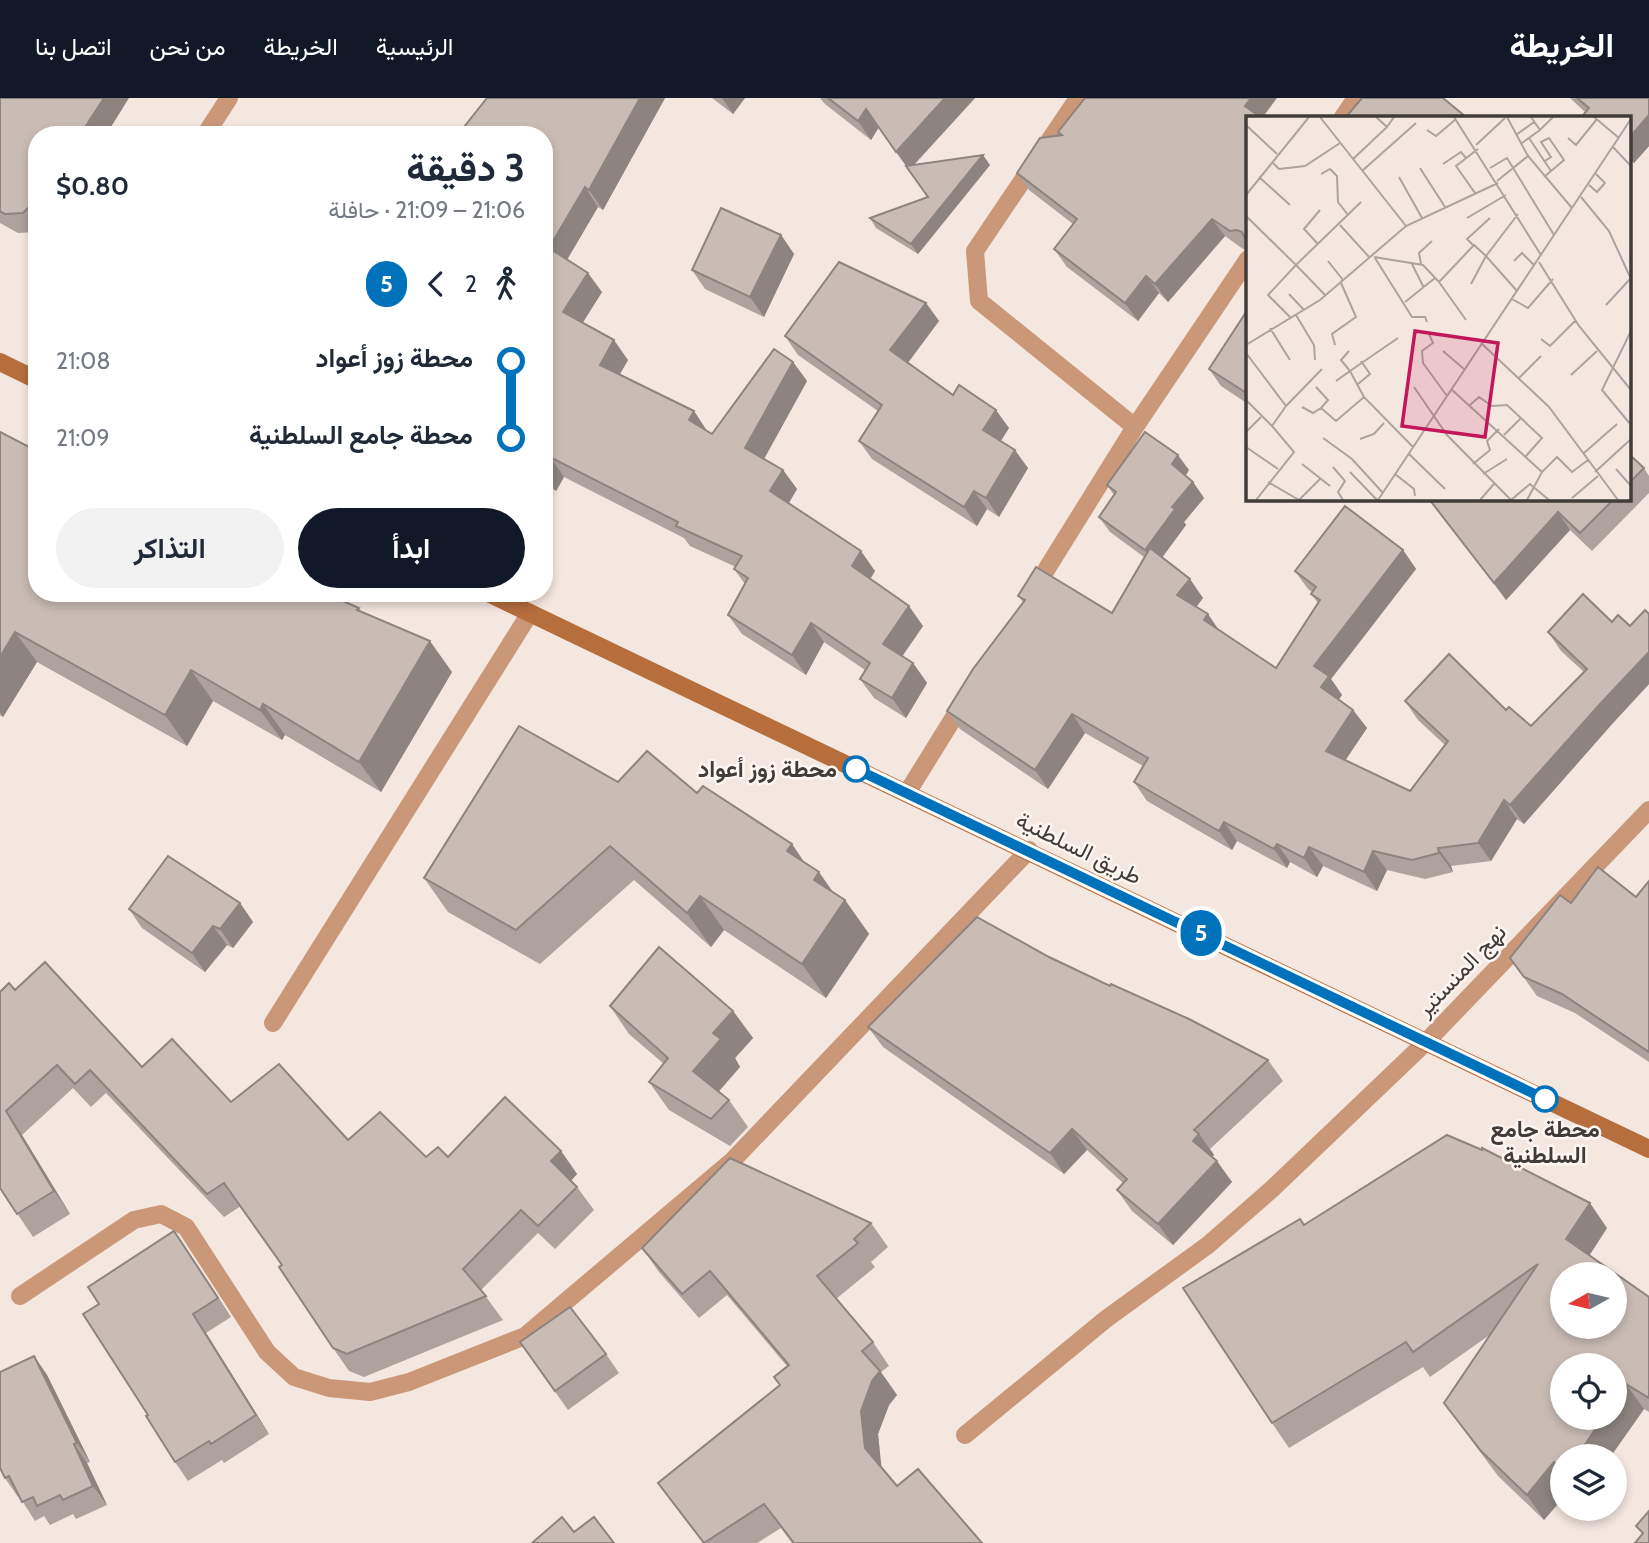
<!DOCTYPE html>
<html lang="ar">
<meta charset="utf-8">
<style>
body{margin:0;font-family:Cabin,Vazirmatn,sans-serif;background:#f2f2f3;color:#1f2937;direction:rtl;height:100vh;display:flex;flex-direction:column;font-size:26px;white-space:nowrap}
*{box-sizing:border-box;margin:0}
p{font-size:23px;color:#747a83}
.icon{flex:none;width:38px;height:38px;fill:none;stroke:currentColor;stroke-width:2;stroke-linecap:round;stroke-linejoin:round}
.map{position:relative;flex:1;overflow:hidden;direction:ltr}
.side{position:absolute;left:28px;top:28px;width:525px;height:476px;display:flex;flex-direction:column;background:#fff;border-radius:28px;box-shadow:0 4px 10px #0003;direction:rtl}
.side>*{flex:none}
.badge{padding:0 14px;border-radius:23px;font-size:24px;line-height:46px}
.needle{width:46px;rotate:262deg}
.controls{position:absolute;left:1550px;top:1164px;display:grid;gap:14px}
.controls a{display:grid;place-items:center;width:77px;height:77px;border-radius:50%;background:#fff;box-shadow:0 4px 10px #0003;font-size:35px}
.map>.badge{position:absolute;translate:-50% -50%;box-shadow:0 0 0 4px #fff}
.legs{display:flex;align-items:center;gap:10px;height:77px;padding:0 28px;font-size:23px}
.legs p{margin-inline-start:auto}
.head{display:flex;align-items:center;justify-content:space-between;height:119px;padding:0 28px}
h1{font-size:38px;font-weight:700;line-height:52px}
.button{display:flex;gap:14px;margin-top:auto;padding:14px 28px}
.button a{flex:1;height:80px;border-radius:42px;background:#111827;color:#fff;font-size:28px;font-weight:700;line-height:80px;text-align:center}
.button a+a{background:#f2f2f3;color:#1f2937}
ul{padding:0 28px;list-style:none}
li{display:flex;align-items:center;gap:24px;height:77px;font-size:26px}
li i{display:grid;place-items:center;width:10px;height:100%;margin:0 9px;background:currentColor}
li i::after{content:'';width:18px;height:18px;margin:-9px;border:5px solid;border-radius:50%;background:#fff}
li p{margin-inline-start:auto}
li:first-child i{background:linear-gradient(#0000 50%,currentColor 0)}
li:last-child i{background:linear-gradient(currentColor 50%,#0000 0)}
header{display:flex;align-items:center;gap:42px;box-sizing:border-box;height:98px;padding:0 35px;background:#111827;color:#fff}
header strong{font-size:33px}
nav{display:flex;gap:38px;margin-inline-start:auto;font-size:24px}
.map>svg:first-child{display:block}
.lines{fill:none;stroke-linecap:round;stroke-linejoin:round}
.minor{stroke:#ca9879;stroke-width:18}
.secondary{stroke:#b66e3d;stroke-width:18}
.wall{fill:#ada29c}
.shaded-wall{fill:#8d847f}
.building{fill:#c9bcb5;stroke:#8d847f;stroke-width:2;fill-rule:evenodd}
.line-1-casing{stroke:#fff;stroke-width:16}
.line-1{stroke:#0072bc;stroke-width:10}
.stop-1-dot{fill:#fff;stroke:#0072bc;stroke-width:3.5}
.labels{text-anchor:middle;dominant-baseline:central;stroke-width:5;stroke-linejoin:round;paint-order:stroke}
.stop-label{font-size:23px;font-weight:bold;fill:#413c39;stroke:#fef6f1;text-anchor:end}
.street-label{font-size:23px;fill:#413c39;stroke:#fef6f1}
.inset-road{fill:none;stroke:#aca39d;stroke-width:2}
.view{fill:#c2185b;fill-opacity:0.15;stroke:#c2185b;stroke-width:3.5}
.inset-edge{fill:none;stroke:#413c39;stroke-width:3.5}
</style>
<header>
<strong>الخريطة</strong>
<nav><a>الرئيسية</a><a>الخريطة</a><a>من نحن</a><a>اتصل بنا</a></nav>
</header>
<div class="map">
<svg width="1649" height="1445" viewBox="0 0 1649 1445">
<rect width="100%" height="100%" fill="#f4e7e0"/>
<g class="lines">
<g class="minor">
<polyline points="1078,0 975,153 979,203 1135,329"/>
<polyline points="1343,19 1356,0"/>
<polyline points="205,37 229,0"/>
<polyline points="1033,493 1135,329 1248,161"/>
<polyline points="907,695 964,603"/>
<polyline points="273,925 530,515"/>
<polyline points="20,1198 134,1122 161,1116 186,1129 267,1254 294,1279 329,1290 370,1294 409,1284 525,1238 733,1062 1029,752"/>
<polyline points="965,1337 1106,1221 1208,1147 1272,1091 1426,944 1649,712"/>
</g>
<g class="secondary">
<polyline points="0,264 37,282"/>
<polyline points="488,495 1649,1051"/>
</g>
</g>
<g class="wall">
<polygon points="0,0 37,37 37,134 18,135 0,125"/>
<polygon points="487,0 665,0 603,112 598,109 567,162 602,194 582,225 628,262 620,276 694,313 707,333 712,336 793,264 807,283 764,361 783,372 797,391 789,405 875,473 870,481 923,528 902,558 913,565 927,585 906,620 874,600 860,581 865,572 824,544 806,577 742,536 728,517 745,486 734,471 736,469 690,448 684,440 564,379 556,393 544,387 544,37 469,37 464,29"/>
<polygon points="712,0 745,0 733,16"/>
<polygon points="820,0 975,0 914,67 990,67 918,156 876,130 870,120 928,99 879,29 871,42 825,6"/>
<polygon points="1570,0 1649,0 1649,48 1634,65 1630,62 1630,19 1586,19 1584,16 1585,14"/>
<polygon points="1248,19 1248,150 1243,151 1225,138 1168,204 1159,195 1138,223 1067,169 1054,151 1073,126 1029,92 1017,75 1060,38 1058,34"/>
<polygon points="781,137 794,156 764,219 705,191 692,172"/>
<polygon points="926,205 939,223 908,265 953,297 1009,330 1001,343 1028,370 999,419 987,411 977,428 872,361 859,343 878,313 798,257 785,238"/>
<polygon points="1248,211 1248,306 1221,288 1209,271"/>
<polygon points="0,334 37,495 359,510 361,514 452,574 381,694 285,637 282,642 213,603 187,648 37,564 3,619 0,617"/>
<polygon points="1630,357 1644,370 1649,378 1649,395 1592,453 1570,432 1506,502 1429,401 1630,401"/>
<polygon points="1189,372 1185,378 1193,384 1204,400 1184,424 1186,427 1162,459 1203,500 1196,509 1219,532 1276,570 1318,505 1311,496 1312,494 1308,491 1295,473 1403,452 1416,471 1331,581 1342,597 1339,601 1353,612 1367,630 1345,662 1410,693 1445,647 1418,622 1405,603 1506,612 1531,628 1584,574 1561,553 1548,534 1612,524 1630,528 1649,516 1649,586 1613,625 1524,726 1517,721 1491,763 1451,768 1453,774 1425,781 1387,772 1377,793 1323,768 1317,779 1290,764 1287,770 1237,743 1232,752 1147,703 1134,684 1143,668 1085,635 1048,691 960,631 947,613 1023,504 1018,498 1112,515 1144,459 1110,434 1099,419 1114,397 1107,387"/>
<polygon points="618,684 697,695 805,765 832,794 845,802 869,836 826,900 724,832 711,849 634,782 540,866 448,814 424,780"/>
<polygon points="1649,783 1649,964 1575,915 1537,898 1510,860 1571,805 1636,799"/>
<polygon points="240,805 253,824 233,850 227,847 205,874 142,830 129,811"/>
<polygon points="1049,859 1268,962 1283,983 1210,1051 1214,1057 1212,1059 1232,1084 1173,1147 1132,1113 1117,1092 1123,1085 1087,1052 1064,1076 883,949 868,929"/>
<polygon points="15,892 142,969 231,1004 348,1042 426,1059 561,1053 577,1076 571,1083 577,1089 594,1112 555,1151 538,1135 481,1192 503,1222 364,1279 349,1273 333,1250 282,1167 241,1108 224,1119 106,995 91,1009 73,990 22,1037 70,1116 33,1139 0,1090"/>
<polygon points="610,908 733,913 753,940 735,960 740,969 719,993 729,1002 748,1029 730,1048 669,1012 649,984 664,966 629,936"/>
<polygon points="871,1125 888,1149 871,1164 875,1169 836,1201 873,1244 889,1268 881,1274 897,1297 889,1307 878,1336 881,1369 897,1388 982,1445 792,1445 781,1430 757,1445 703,1445 658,1385 780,1287 787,1268 727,1197 699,1220 659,1174 642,1150"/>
<polygon points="1304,1127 1607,1130 1589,1157 1649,1199 1649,1314 1644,1311 1611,1358 1563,1358 1563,1400 1544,1422 1498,1378 1444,1305 1491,1236 1430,1279 1423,1269 1289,1350 1272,1325"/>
<polygon points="187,1152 231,1219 206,1235 269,1336 224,1365 222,1362 188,1383 175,1364 148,1317"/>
<polygon points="520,1244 606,1256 619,1275 568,1312"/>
<polygon points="34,1258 47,1277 90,1364 87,1365 107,1407 76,1421 73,1416 50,1427 44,1418 35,1423 19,1398 18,1399 5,1380"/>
</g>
<g class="shaded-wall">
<polygon points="104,0 129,0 106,37 80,37"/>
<polygon points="640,0 665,0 603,112 589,92"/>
<polygon points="722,0 745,0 733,16"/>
<polygon points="945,0 975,0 909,72 896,54"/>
<polygon points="1251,0 1277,0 1263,19 1253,19 1245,8"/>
<polygon points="866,11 879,29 871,42 858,23"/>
<polygon points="1649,17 1649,48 1634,65 1630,59 1630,39"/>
<polygon points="983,57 990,67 918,156 911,146"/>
<polygon points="585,89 598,109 562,170 549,150"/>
<polygon points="1212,121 1225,138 1168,204 1155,186"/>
<polygon points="781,137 794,156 764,219 750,199"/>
<polygon points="588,175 602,194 577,234 563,214"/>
<polygon points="1146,178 1159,195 1138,223 1125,205"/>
<polygon points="926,205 939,223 903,271 890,252"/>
<polygon points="614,242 628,262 614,286 600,267"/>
<polygon points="793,264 807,283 759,370 745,350"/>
<polygon points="996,312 1009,330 996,350 983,332"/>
<polygon points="694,313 707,333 689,322"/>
<polygon points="1015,352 1028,370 999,419 986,400"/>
<polygon points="1178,357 1189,372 1183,382 1172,366"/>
<polygon points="550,359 564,379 556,393 544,376 544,370"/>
<polygon points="783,372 797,391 784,413 770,393"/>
<polygon points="1193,384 1204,400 1184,424 1186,427 1156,468 1145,452 1172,409"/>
<polygon points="974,393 987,411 977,428 964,409"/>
<polygon points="1558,414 1570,432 1506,502 1494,485"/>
<polygon points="1403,452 1416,471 1331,581 1342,597 1334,608 1321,589 1314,568"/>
<polygon points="861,453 875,473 866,488 852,468"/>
<polygon points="1190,481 1203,500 1191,516 1177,497"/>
<polygon points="909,508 923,528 897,566 883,546"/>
<polygon points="1208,516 1221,535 1204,522"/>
<polygon points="811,525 824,544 806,577 792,557"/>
<polygon points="15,534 37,564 3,619 0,614 0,559"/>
<polygon points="430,543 452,574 381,694 359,664"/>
<polygon points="1649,554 1649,586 1613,625 1524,726 1510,707 1600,606"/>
<polygon points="913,565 927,585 906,620 892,600"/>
<polygon points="191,572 213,603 187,648 165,617"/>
<polygon points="263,606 285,637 282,642 260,612"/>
<polygon points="1353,612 1367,630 1339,672 1326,653"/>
<polygon points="1072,616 1085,635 1048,691 1035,672"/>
<polygon points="1504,702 1517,721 1491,763 1478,745"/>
<polygon points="1224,724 1237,743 1232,752 1219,733"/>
<polygon points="792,746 815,780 819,774 842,807 845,802 869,836 826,900 802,866 787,753"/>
<polygon points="1277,746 1290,764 1287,770 1274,751"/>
<polygon points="1309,749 1323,768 1317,779 1304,760"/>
<polygon points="1438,750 1451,768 1453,774 1439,755"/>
<polygon points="1373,753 1387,772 1377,793 1364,774"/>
<polygon points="700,798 724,832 711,849 687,815"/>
<polygon points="240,805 253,824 233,850 220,831"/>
<polygon points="213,828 227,847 205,874 192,855"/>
<polygon points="733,913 753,940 735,960 740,969 713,1000 693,973 713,935"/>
<polygon points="6,1013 22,1037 70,1116 54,1093"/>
<polygon points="1072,1031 1087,1052 1064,1076 1050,1055"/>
<polygon points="1199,1036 1214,1057 1207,1064 1193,1043"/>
<polygon points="561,1053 577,1076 567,1087 551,1063"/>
<polygon points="1217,1063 1232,1084 1173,1147 1158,1126"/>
<polygon points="1590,1105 1607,1130 1584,1166 1566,1141"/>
<polygon points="174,1133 187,1152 231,1219 218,1200"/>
<polygon points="193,1216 206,1235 269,1336 256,1317"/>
<polygon points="34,1258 47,1277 90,1364 77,1345"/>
<polygon points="880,1273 897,1297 889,1307 878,1336 882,1374 865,1350 861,1313 872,1283"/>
<polygon points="1626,1286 1644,1311 1611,1358 1577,1358 1603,1320 1615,1320 1615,1302"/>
<polygon points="74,1346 87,1365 107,1407 93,1388"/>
<polygon points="1554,1364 1563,1376 1563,1400 1544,1422 1527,1397"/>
</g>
<g class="building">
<polygon points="0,0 104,0 80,37 37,37 37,101 23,115 5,116 0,113"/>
<polygon points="487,0 640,0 589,92 585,89 549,150 588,175 563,214 614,242 600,267 694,313 689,322 712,336 774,251 793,264 745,350 783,372 770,393 861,453 852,468 909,508 883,546 913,565 892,600 860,581 870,565 811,525 792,557 728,517 748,480 734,471 742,458 676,428 678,424 550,359 544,370 544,37 469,37 472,34 464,29"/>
<polygon points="828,0 945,0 896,54 866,11 858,23"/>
<polygon points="1085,0 1251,0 1245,8 1260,19 1248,19 1248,146 1247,145 1242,134 1237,132 1230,133 1212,121 1155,186 1146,178 1125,205 1054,151 1077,121 1017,75 1040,40 1062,37 1058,34"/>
<polygon points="1362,0 1443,0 1466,19 1346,19"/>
<polygon points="1577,0 1649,0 1649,17 1630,39 1630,19 1588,19 1584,16 1589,10"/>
<polygon points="983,57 911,146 870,120 928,99 906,68"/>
<polygon points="721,110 781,137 750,199 692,172"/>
<polygon points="839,164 926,205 890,252 953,297 959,287 996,312 983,332 1015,352 986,400 974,393 964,409 859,343 882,307 785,238"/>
<polygon points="1248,211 1248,296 1209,271"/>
<polygon points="0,334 37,353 37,495 325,495 359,510 357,512 430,543 359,664 263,606 260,612 191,572 165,617 15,534 0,559"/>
<polygon points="1145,334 1178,357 1172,366 1193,384 1172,409 1175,411 1145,452 1099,419 1116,394 1107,387"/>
<polygon points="1630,357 1644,370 1630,384"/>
<polygon points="1429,401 1614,401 1580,435 1558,414 1494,485"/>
<polygon points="1345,408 1403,452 1314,568 1329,578 1321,589 1353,612 1326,653 1410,693 1448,643 1405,603 1449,556 1506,612 1509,609 1531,628 1587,571 1548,534 1583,496 1612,524 1618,517 1630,528 1645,512 1649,516 1649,554 1600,606 1510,707 1504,702 1478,745 1438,750 1439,755 1412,762 1373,753 1364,774 1309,749 1304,760 1277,746 1274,751 1224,724 1219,733 1134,684 1148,660 1072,616 1035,672 947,613 973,571 1025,502 1018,498 1036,469 1112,515 1150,450 1190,481 1177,497 1208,516 1204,522 1276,570 1320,502 1311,496 1316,489 1295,473"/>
<polygon points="519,628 618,684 647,653 697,695 703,688 792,746 787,753 819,774 814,782 845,802 802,866 700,798 687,815 610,748 516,832 424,780"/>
<polygon points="168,758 240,805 220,831 213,828 192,855 129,811"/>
<polygon points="1598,769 1636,799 1649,783 1649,954 1562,896 1524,879 1510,860 1560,797 1571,805"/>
<polygon points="977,819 1049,859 1110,888 1111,886 1189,921 1268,962 1194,1032 1199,1036 1193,1043 1217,1063 1158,1126 1117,1092 1127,1081 1072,1031 1050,1055 868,929"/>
<polygon points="659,849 733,913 713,935 721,941 693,973 729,1002 711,1021 649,984 668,960 610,908"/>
<polygon points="45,864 142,969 172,941 231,1004 279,966 348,1042 380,1014 426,1059 438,1049 448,1059 505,999 561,1053 551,1063 577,1089 538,1128 521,1112 463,1171 486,1198 347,1256 333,1250 279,1169 282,1167 224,1085 207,1096 90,972 75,986 57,967 6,1013 54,1093 17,1116 0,1090 0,894 9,885 15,892"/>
<path d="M1447,1037L1482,1052V1050L1590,1105L1566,1141L1649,1199V1300L1626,1286L1615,1302V1267H1563V1320H1603L1577,1358H1563V1372L1554,1364L1527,1397L1481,1353L1444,1305L1538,1166L1413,1254L1406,1244L1272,1325L1183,1190L1300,1121L1304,1127ZM1563,1176H1615V1228H1563Z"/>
<polygon points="730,1060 871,1125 854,1141 858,1145 817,1178 873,1244 862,1253 880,1273 872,1283 861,1313 865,1350 897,1388 918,1371 982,1445 794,1445 764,1406 704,1445 658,1385 780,1287 774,1279 789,1267 710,1173 682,1196 642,1150"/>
<polygon points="174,1133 218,1200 193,1216 256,1317 211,1346 209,1343 175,1364 146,1318 148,1317 83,1216 99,1206 88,1189"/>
<polygon points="570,1209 606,1256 555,1293 520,1244"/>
<polygon points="34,1258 77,1345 74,1346 93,1388 63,1402 60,1397 37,1408 33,1399 22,1404 9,1378 5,1380 0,1370 0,1274"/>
<polygon points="1649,1413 1649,1445 1635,1445 1643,1435 1636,1428"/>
<polygon points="562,1419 574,1434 594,1419 614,1445 532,1445"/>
</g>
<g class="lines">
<g class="line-1-casing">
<polyline id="line-1" points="856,671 1545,1001"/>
</g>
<use href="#line-1" class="line-1"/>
</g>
<g class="stop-1-dot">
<circle cx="856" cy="671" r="12"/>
<circle cx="1545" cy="1001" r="12"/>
</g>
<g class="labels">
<g class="stop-label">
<text x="837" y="671">محطة زوز أعواد</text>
<text x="1545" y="1031" text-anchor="middle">محطة جامع<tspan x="1545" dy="26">السلطنية</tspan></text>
</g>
<g class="street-label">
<text transform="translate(1079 750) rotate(26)">طريق السلطنية</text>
<text transform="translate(1461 872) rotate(-46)">نهج المنستير</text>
</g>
</g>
<g transform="translate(1246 18)">
<rect width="385" height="385" fill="#f4e7e0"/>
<path class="inset-road" d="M74,1L160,110M130,1L141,11L148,1M208,1L295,139M261,1L282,40L326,92M285,1L294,14L307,1M348,1L373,22M0,9L31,38M181,14L190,20L210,3M270,19L288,6M283,22L305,55M322,22L330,29L351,3M276,27L294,14M230,29L259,2M367,31L385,50M107,43L141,11M26,46L33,53L59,50L94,27M197,48L215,36L220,42M174,52L199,91M244,52L261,42L308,119M116,55L170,7M75,58L84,53L91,60L92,86L102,99M13,61L44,89M153,61L176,102M298,61L318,44L303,22L295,26L305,41L299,45M251,65L282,40M343,69L351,76L359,67L350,58M229,77L210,50L232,33M0,79L63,1M335,81L363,115L385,163M0,100L50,149L22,179L44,201M221,102L260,79M94,109L123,141M72,128L58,113L74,94M227,129L221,123L244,102M128,141L177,149L193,166L228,129L240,140L272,98M129,142L166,201H179L181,206M82,145L97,164M268,145L276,137L288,149M293,146L333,210L385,274M166,148L178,172M175,148L173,137L186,125M193,166L220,204M225,168L240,140L271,175M43,178L58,194M79,179L50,149L115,86M266,183L282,192L307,163M159,186L189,162M360,189L385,162M50,199L68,229L69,244M24,212L44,244M385,215L356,274L385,309M183,218L187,227L176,235L177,247L201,280M295,223L304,230L329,205M235,227L303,291L372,384M0,229L74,184L160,110L252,67M89,229L86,218L110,201L95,167M197,235L218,253M0,237L40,290L26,310L48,336L10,384M325,259L351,235M273,262L295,240M90,265L104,255L95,244L103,235M112,268L124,258L115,245M70,271L82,284L75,292M168,271L201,319L265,384M205,273L296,356M118,281L104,255L152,222M0,284L26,310M224,289L233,281L246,290L261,289L296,322L280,340M40,290L76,253M56,291L67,297L75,292L90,305L118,281L167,331M0,316L15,301M258,319L275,302M77,322L106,343L137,377M114,323L128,318L138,307M0,331L32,353M162,337L199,373M338,337L371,308M56,348L84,370M227,348L244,334L241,325L253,313M87,351L99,365L92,376L97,384M370,353L385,370M104,356L131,384M349,356L385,323M149,358L168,373L169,380M237,358L261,343M22,366L53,384M326,382L352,360M53,384L75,362M132,384L385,3M234,384L248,368M265,384L284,368L303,384M281,384L296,356L311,341L326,356L342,344"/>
<path class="view" d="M169,215L252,227L239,321L156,310Z"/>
<rect width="385" height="385" class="inset-edge"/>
</g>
</svg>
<div class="controls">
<a><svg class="needle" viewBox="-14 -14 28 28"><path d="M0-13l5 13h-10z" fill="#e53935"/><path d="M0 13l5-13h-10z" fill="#747a83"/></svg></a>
<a><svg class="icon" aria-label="locate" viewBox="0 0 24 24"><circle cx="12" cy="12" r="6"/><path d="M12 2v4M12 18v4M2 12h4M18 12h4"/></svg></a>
<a><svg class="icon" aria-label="layers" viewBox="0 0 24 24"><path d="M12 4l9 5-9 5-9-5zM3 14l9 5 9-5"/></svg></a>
</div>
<b class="badge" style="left:1201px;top:835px;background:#0072bc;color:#fff">5</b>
<section class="side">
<div class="head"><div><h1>3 دقيقة</h1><p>21:06 – 21:09 · حافلة</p></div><b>$0.80</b></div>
<div class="legs"><svg class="icon" aria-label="walk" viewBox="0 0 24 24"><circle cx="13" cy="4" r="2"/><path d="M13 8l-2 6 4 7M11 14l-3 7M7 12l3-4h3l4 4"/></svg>2<svg class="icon" aria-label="back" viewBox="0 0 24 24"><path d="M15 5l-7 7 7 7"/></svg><b class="badge" style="background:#0072bc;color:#fff">5</b></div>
<ul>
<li><i style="color:#0072bc"></i><b>محطة زوز أعواد</b><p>21:08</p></li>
<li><i style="color:#0072bc"></i><b>محطة جامع السلطنية</b><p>21:09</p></li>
</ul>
<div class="button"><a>ابدأ</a><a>التذاكر</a></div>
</section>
</div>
